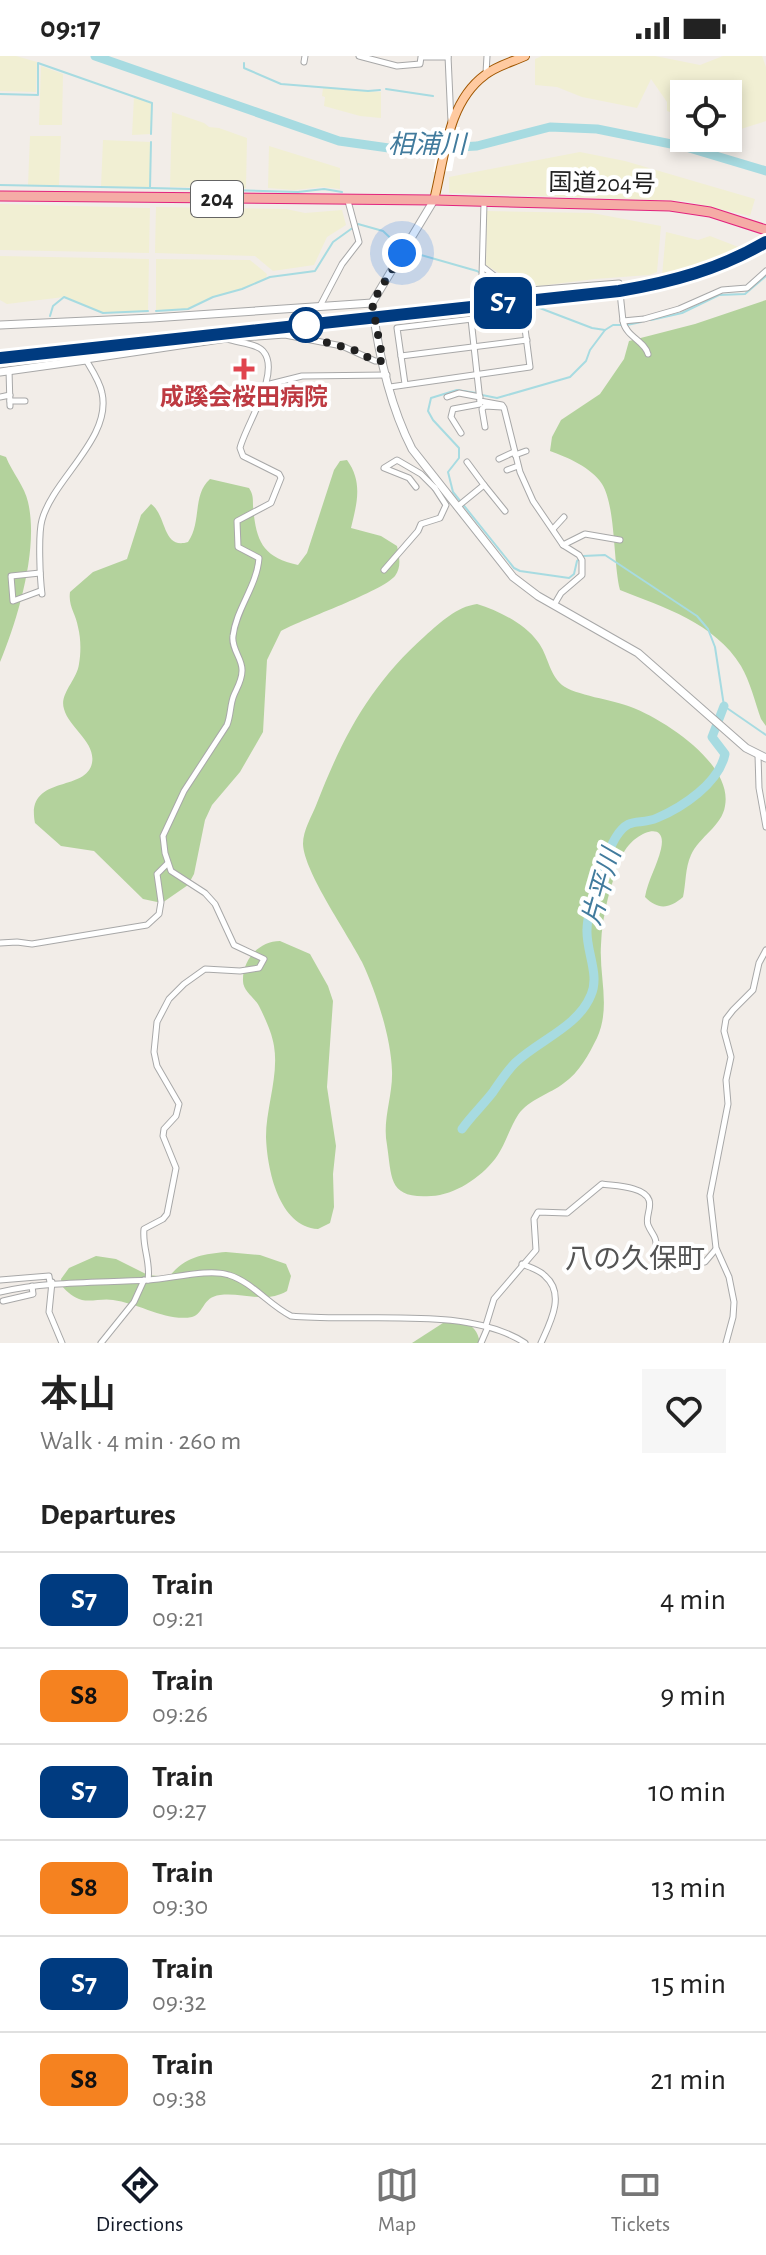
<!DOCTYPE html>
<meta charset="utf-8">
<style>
body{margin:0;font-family:"Alegreya Sans","Noto Sans JP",sans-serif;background:#f6f6f6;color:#222;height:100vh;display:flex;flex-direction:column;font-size:30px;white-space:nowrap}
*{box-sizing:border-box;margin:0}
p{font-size:26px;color:#767676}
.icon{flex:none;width:44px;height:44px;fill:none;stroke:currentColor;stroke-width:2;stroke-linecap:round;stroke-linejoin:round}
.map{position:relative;height:1287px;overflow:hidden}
.details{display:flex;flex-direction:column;background:#fff;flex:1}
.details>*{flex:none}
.badge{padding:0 16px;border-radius:12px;font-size:28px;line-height:52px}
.fabs{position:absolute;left:670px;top:24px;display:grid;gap:16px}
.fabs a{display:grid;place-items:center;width:72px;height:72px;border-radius:0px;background:#fff;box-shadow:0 4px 12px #0003;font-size:40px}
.you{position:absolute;width:40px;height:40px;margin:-20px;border:6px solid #fff;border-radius:50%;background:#1a73e8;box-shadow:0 0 0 12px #1a73e833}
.map>.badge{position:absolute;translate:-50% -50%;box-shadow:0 0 0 4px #fff}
h2{padding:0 40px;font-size:30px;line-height:72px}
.round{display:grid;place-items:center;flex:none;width:84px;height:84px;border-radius:0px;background:#f6f6f6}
.summary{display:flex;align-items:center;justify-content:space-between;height:136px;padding:0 40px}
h1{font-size:38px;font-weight:600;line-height:60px}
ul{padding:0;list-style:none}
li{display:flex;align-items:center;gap:24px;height:96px;padding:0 40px;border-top:2px solid #e0e0e0}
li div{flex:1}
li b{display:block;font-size:30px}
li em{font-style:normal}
li .badge{min-width:88px;font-weight:700;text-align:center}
.status{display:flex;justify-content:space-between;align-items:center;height:56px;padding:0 40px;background:#fff;direction:ltr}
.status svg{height:22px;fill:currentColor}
.tabs{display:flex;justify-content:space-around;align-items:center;height:112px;border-top:2px solid #e0e0e0;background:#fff;font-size:22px;color:#767676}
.tabs a{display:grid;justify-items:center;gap:4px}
.tabs .current{color:#111827}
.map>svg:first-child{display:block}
.farmland{fill:#f1efd3}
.forest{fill:#b3d29c}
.pier{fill:#fff}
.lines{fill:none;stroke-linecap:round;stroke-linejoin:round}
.stream{stroke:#a7dbe1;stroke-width:2}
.river{stroke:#a7dbe1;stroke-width:9}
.minor-casing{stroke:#a8a8a8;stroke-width:7}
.tertiary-casing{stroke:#a8a8a8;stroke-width:9}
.primary-casing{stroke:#9f5600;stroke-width:10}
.trunk-casing{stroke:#e2237d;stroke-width:11}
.minor{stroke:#fff;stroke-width:5}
.tertiary{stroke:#fff;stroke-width:7}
.primary{stroke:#ffcaa0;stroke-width:8}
.trunk{stroke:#f5aca6;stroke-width:9}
.rail-casing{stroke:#6f6f6f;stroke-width:5}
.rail{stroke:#fff;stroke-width:2;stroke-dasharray:6;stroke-linecap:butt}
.line-casing{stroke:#fff;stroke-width:18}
.line{stroke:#003b80;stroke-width:12}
.walk{stroke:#212121;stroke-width:8;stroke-dasharray:0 14.4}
.stop-dot{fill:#fff;stroke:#003b80;stroke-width:4}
.health-dot{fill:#e0444e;stroke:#fff;stroke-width:3}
.labels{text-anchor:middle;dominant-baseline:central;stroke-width:8;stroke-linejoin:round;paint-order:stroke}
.shield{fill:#fff;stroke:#646464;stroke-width:2}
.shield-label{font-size:22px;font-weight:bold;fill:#212121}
.street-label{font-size:24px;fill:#212121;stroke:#fff}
.health-label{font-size:24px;font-weight:bold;fill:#be3a42;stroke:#fff}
.water-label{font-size:26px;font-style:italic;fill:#417b9d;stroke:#fff}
.quarter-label{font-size:28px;fill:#545454;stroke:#fff}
</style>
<div class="status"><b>09:17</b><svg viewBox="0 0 49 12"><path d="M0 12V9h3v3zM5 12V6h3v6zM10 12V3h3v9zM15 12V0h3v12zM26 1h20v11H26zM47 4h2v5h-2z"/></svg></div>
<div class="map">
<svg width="766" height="1287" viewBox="0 0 766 1287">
<rect width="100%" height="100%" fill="#f2ede8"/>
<g class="farmland">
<polygon points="0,0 16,0 37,6 36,36 0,35"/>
<polygon points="542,0 655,0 700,9 723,0 762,0 766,11 766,65 728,77 728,38 684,38 684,61 667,55 667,46 651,23 637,52 582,41 557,31 535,29 535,3"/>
<polygon points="41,10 63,18 62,69 39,69"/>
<polygon points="323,32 381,36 381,62 360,60 324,50 325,41 322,40"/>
<polygon points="134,41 152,47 151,78 132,79"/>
<polygon points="172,56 204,67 209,71 219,72 247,82 246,132 170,131"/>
<polygon points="30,80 61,80 59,130 28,129"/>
<polygon points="103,84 151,86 150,132 101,131"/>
<polygon points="269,90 340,112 340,133 322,131 294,134 268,132"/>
<polygon points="580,96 625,105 755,143 750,160 685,145 449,137 449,121"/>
<polygon points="0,148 150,152 149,197 0,194"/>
<polygon points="156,151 286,153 305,157 342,154 346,169 327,181 314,209 273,215 255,200 155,197"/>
<polygon points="487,155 592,157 661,170 657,216 649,219 595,223 539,230 513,226 486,209"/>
<polygon points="666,176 698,184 710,180 741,192 662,220"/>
<polygon points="0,200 149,203 148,255 103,257 64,241 7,248 0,244"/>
<polygon points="156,203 250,204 267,218 266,222 242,233 213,241 188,253 156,255"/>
</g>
<g class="forest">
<path d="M766,244V670L761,663C755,646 750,625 741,610C715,567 663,551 620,534C613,506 616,451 602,428C592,412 567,401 550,395L552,381L561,364L600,338L624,303L629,285L695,268Z"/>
<path d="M0,399L6,401C12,416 25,431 28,446C39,492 18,563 0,606Z"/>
<path d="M347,404C363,426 357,447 351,472L381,480L397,490C399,499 402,511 395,520C381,536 305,562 281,575L267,604L263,676L240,716L212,749L205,764L194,818L188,829L162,847L143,843L94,795L61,790L35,767C25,718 86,737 92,707C96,686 69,672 64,653C59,638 77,624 79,608C81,596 81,583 78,571C76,558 68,550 70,536L93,516L127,503L141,459L151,448C167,459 162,494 188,486C202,466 192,439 210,423L249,432C253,438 253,442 253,450C256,485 262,501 298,509L307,497L334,414L340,405Z"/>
<path d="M477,548C499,555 524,567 538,586C548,599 549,618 562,629C574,639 614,644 631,651C665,664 733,708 725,750C722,770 699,781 691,799C685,812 686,828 683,841C669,853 658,854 645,841C648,824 657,810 661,793C668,762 633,777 623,798C611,826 602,858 601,889C599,921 611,951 597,982C589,998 579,1017 564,1027C550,1038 529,1043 518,1059C509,1073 505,1090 495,1103C480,1122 455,1139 431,1140C388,1143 392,1122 387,1089C382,1064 393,1040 392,1015C391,981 376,936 362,906C348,878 304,816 303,788C303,774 312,760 317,747C343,680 371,628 425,580C441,566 456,551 477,548Z"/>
<path d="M280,885L310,898L328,930L333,945L327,1031L336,1090L333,1118L334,1151L330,1167L318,1173C279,1171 267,1113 266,1081C266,1051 279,1020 274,990C272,977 265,962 259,950C255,942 243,935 243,925C242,904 259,885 280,885Z"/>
<path d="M226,1196L260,1199L286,1208L291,1220L287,1235C265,1248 243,1236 220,1239C202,1241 204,1258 192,1261C167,1266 138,1247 113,1244C103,1242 92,1246 82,1244C74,1242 67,1236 62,1230L61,1223L69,1212L96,1200L116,1203L148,1219L169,1221C184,1201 203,1198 226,1196Z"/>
<path d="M458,1265C472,1268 477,1273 480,1287H412L443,1267Z"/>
</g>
<polygon class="pier" points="460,71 452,115 433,116 441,72"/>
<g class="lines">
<g class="stream">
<polyline points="244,7 244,12 281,28 368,35 380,34"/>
<polyline points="386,33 433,40"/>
<polyline points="0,38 38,39 38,7 152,47 151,78"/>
<polyline points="0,129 150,132 151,86"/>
<polyline points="151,132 298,136 324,133 342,136"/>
<polyline points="407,195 477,215 498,229 520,238 523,243"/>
<polyline points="524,246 592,272 605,274 613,269 621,269"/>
<polyline points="156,255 188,253 213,241 242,233 270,221 315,215 333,186 358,168 383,175 401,192"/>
<polyline points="50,260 53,250 64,241 103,257 148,255"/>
<polyline points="651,264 682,257 719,239 745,238 766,220"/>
<polyline points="627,269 641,266"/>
<polyline points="476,337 457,334 431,342 428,355 433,364 459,392 459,402 448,416 453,436 514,512 520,515 569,522 574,518 577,505 583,500 605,499 697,560 708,573 715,591 724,650 766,679"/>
<polyline points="482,339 497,342 570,321 586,305 590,294 605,274"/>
</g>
<g class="river">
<polyline points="95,0 339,85 403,94 477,90 550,71 597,73 686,91 766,115"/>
<path d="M462,1073C471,1060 483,1049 493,1036C500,1026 506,1016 515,1007C539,984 578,971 591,939C600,919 586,895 587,874C587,854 605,799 616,781C630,759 639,770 657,762C683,751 719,727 725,698L712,681L724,650"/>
</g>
<g class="minor-casing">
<g id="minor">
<polyline points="359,0 397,10 420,8 421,1 448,1"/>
<polyline points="448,0 451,66"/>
<polyline points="304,6 305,0"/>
<polyline points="486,17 487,0"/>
<polyline points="484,147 482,220 486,242"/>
<polyline points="483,211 501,225 530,234 619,227 623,265 644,263 679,253 722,234 747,232 766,215"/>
<polyline points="320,250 342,208 359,186 348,145"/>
<polyline points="471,263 480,345 502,349 504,352 520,416 533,445 563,489 579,499 582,504 582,519 561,537 554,549"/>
<path d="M623,265C626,281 645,285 648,298"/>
<polyline points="401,300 527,284"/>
<polyline points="9,314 10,350"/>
<polyline points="266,329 302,320 387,319"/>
<polyline points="390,331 530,311 523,257 397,272 405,328"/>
<polyline points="0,341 10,339"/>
<polyline points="447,341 459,337 480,341"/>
<polyline points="10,345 25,345"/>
<polyline points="485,371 482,353 485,350 502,351"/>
<polyline points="461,377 451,361 453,353 480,348 480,345"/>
<polyline points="515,399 526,395"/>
<polyline points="499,403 514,396"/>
<polyline points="467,406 484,429"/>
<polyline points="507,414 518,410"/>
<polyline points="416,431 409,422 384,412 397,404 421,418 435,432"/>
<polyline points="457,451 484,429 505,455"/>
<polyline points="553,473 564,461"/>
<polyline points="563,489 585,478 620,484"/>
<polyline points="384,514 418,475 421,468 440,462 446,449 435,432"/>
<polyline points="40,517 11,520 13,545 40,535"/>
<path d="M42,538C40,523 38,478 42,464C53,423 112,382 102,337C100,326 92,314 86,304L227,283L285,279L342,290L375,305H383"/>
<polyline points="758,699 759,732 766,771"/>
<polyline points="0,887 17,886 32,888 147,869 159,858 161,846 157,818 167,808"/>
<path d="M522,1208C529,1211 540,1214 545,1220C566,1238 550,1267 541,1287"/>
<polyline points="0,1224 49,1220 50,1227"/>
<path d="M148,1224C151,1206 142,1191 144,1173L163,1163L167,1158L176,1112L163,1080L164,1073L176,1060L179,1048L157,1010L154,996L157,966L169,943L184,928L205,913L240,915L259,912L264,903L234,889L215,848L205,837L171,815L165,797L163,780L184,735L227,669C231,659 230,648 234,639C237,632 242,624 242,615C243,603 231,593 233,580C236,553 257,530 259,502L238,491L237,465L271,447L281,422L279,418L243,400L240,392C245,370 282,316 263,295C256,287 238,287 227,283"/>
<polyline points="52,1226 49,1256 62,1287"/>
<path d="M0,1236C50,1225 98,1227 149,1224C170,1223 209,1212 229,1219C252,1226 269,1249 291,1260C358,1267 468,1249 525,1287"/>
<polyline points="3,1245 33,1238 32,1230"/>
<polyline points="101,1287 134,1246 144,1224"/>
<path d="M481,1287L487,1273L486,1269L494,1243L536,1194L534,1163L538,1156L567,1157L602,1128C614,1130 644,1130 649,1144C652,1152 645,1161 648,1169C652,1179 657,1180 656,1192C666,1203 691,1207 705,1206L716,1193"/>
<polyline points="726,1287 733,1261 734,1246 729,1221 716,1192 710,1140 728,1048 726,1024 731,1001 724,975 726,963 733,954 753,934 759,907 766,894"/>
</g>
</g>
<g class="tertiary-casing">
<g id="tertiary">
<path d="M434,144L372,247C378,295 390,350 412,393L513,521L538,540L638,597L746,692L766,702"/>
<polyline points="0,269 152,262 372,247"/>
<polyline points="0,316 86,304"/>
</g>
</g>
<g class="primary-casing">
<path id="primary" d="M434,144C445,101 447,47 485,19C496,10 512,6 525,0"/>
</g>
<g class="trunk-casing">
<polyline id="trunk" points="0,140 434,144 670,150 710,156 766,174"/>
</g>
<use href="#minor" class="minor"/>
<use href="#tertiary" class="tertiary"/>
<use href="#primary" class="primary"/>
<use href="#trunk" class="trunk"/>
<g class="rail-casing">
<polyline id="rail" points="0,302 646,231 701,217 766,186"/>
</g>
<use href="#rail" class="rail"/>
</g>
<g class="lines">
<g class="line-casing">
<path id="line" d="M0,302L619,235C672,226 720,213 766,186"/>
</g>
<use href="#line" class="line"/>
<polyline class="walk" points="306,269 317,284 352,293 375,305 383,305 372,247 402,197"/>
</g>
<circle class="stop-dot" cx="306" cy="269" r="16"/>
<path class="health-dot" d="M240 301h8v8h8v8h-8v8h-8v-8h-8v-8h8z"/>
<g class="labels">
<rect class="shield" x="191" y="125" width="52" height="36" rx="6"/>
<g class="shield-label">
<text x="217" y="143">204</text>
</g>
<g class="street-label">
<text transform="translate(602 128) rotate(1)">国道204号</text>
</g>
<g class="health-label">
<text x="244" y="342">成蹊会桜田病院</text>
</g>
<g class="water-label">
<text x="427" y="89">相浦川</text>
<text transform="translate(602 831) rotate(-74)">片平川</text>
</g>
<g class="quarter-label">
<text x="635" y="1204">八の久保町</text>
</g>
</g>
</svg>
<div class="fabs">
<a><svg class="icon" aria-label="locate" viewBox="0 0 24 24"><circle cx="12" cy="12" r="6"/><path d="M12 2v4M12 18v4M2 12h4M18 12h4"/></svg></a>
</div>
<div class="you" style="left:402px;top:197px"></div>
<b class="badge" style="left:503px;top:247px;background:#003b80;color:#fff">S7</b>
</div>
<section class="details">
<div class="summary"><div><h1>本山</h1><p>Walk · 4 min · 260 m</p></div><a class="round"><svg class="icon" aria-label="heart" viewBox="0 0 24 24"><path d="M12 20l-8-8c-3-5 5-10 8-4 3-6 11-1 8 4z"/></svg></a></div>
<h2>Departures</h2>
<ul>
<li><span class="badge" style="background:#003b80;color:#fff">S7</span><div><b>Train</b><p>09:21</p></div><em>4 min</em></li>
<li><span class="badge" style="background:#f58220;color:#111">S8</span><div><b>Train</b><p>09:26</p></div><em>9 min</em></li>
<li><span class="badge" style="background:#003b80;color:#fff">S7</span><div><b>Train</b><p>09:27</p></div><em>10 min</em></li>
<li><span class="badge" style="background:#f58220;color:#111">S8</span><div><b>Train</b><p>09:30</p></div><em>13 min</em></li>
<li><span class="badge" style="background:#003b80;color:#fff">S7</span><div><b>Train</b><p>09:32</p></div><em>15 min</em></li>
<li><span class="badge" style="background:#f58220;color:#111">S8</span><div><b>Train</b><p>09:38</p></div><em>21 min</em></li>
</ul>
</section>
<nav class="tabs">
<a class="current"><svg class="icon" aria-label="directions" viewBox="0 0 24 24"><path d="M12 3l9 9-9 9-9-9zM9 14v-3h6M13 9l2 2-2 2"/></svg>Directions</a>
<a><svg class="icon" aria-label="map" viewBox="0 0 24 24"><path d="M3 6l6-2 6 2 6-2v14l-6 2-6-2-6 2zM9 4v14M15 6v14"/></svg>Map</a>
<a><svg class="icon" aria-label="tickets" viewBox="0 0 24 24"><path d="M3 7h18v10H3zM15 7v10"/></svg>Tickets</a>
</nav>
